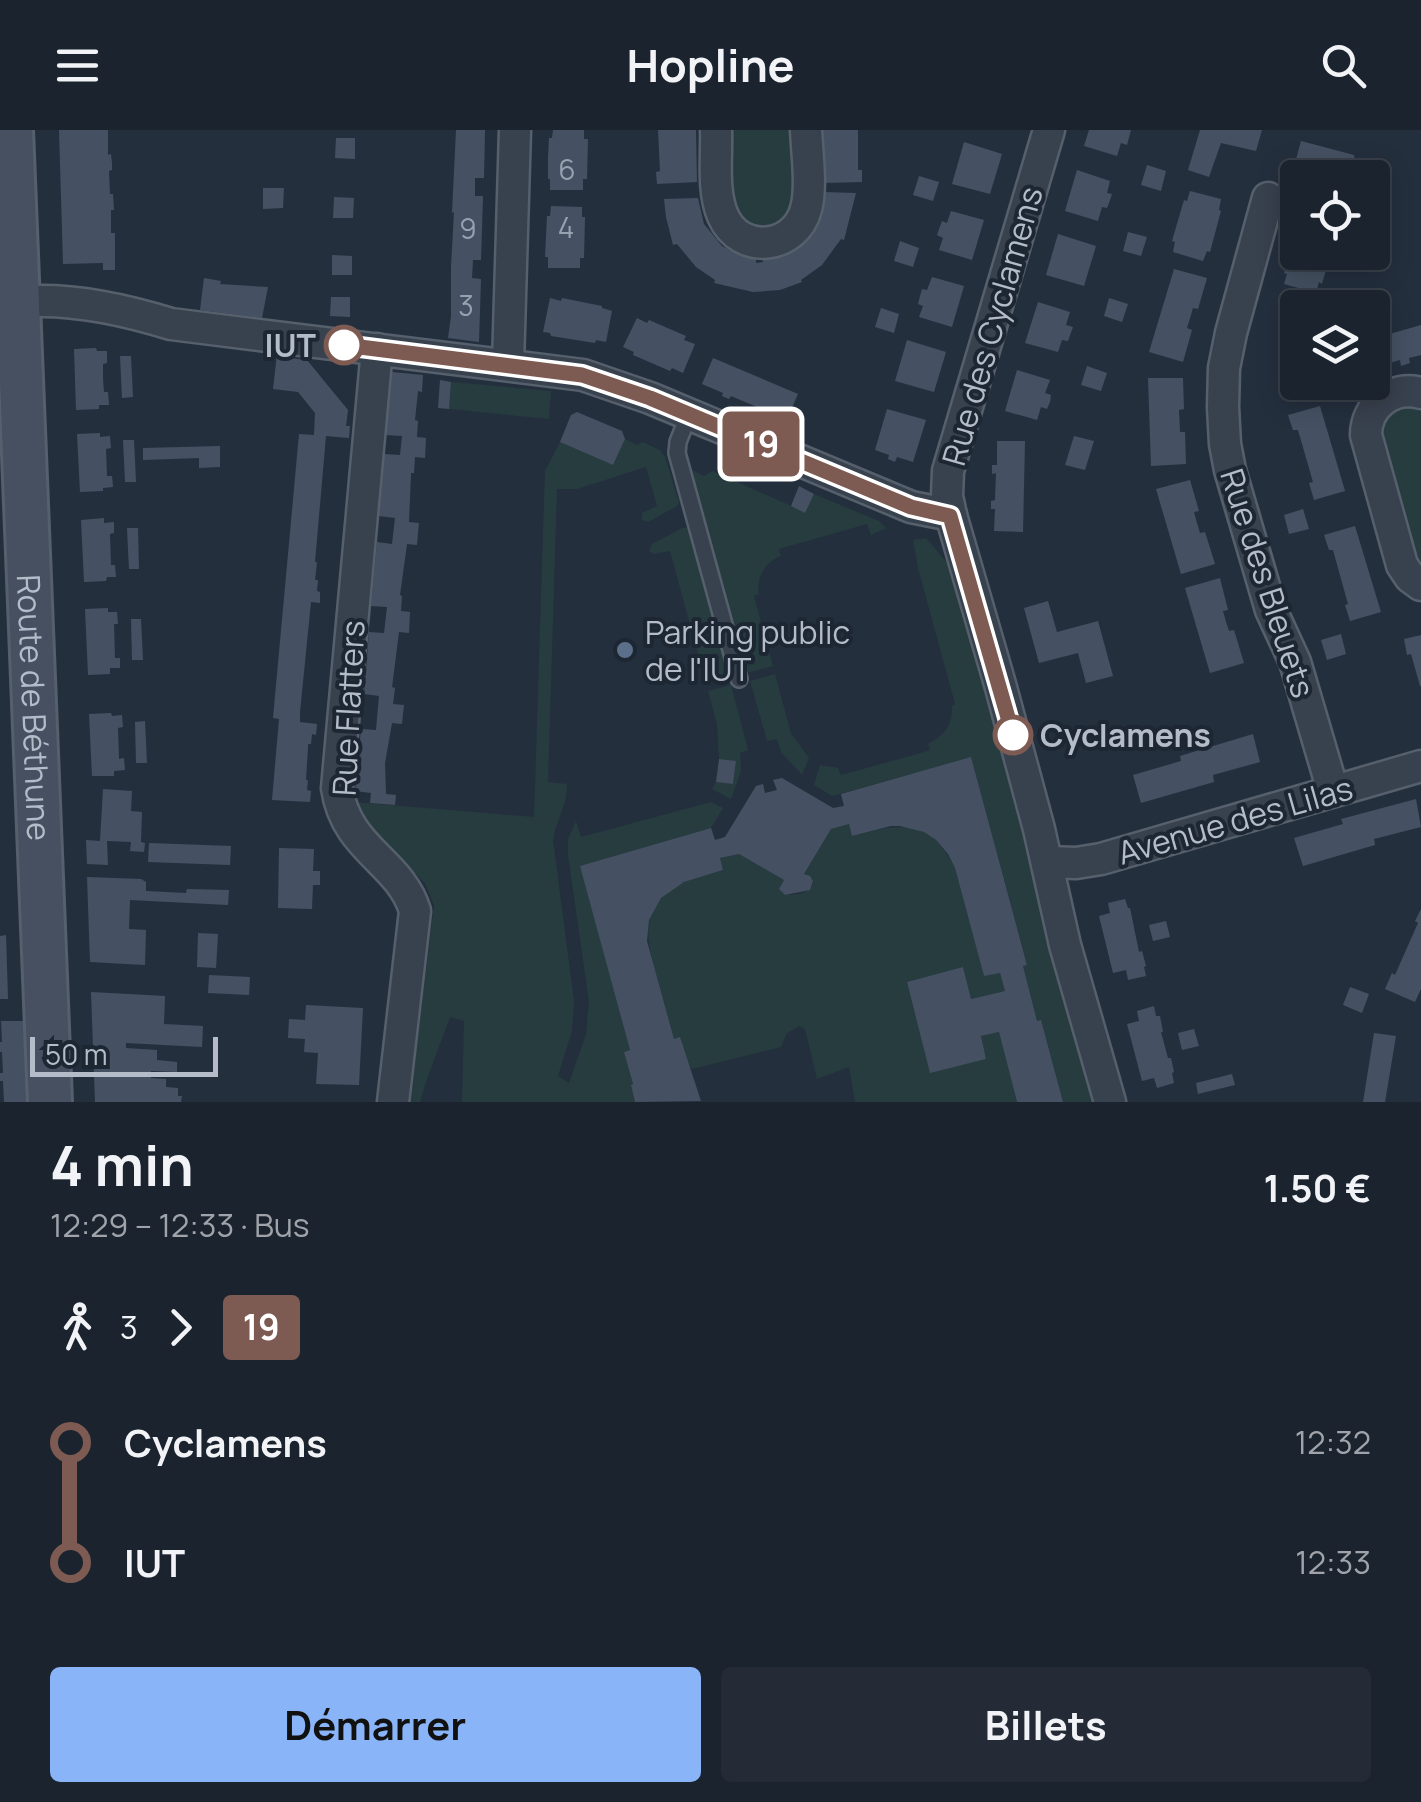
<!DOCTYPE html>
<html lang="fr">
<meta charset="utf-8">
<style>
body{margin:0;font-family:Manrope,sans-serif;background:#242b36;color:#f1f3f6;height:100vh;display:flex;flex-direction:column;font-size:38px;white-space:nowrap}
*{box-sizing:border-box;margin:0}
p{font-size:32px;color:#a0a4aa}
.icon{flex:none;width:55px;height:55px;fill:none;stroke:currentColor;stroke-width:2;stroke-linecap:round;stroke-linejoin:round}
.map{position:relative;height:972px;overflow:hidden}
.details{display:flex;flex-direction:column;background:#1b232e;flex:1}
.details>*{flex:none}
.badge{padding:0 20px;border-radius:8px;font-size:35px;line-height:65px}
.tools{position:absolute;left:1280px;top:30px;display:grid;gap:20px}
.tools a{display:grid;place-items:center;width:110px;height:110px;border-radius:10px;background:#1b232e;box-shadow:0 5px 25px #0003,0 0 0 2px #39404a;font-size:50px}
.scale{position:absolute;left:30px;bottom:25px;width:188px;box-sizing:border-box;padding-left:10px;border:5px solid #b4bcc9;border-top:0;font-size:28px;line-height:35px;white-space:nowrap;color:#b4bcc9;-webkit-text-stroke:8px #1d2633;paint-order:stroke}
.map>.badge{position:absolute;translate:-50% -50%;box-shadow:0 0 0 5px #fff}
.legs{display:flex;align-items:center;gap:15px;height:110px;padding:0 50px;font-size:32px}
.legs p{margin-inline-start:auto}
.overview{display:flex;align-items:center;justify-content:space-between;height:170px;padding:0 50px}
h1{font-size:55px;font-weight:700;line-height:75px}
.cta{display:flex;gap:20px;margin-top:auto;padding:20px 50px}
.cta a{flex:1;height:115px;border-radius:10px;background:#8ab4f8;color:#111;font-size:40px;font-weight:700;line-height:115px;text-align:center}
.cta a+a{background:#242b36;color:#f1f3f6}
ul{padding:0 50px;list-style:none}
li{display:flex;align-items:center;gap:35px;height:120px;font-size:38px}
li i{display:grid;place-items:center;width:15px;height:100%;margin:0 12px;background:currentColor}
li i::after{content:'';width:25px;height:25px;margin:-12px;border:8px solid;border-radius:50%;background:#1b232e}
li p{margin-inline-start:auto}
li:first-child i{background:linear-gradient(#0000 50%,currentColor 0)}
li:last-child i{background:linear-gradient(currentColor 50%,#0000 0)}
header{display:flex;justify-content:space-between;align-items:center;height:130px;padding:0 50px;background:#1b232e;font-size:45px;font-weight:700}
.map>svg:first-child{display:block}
.green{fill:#263c3f}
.building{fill:#455162}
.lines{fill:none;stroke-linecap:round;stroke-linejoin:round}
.lane-casing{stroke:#565f6c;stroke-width:20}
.street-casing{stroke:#565f6c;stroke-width:35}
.secondary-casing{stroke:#565f6c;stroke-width:48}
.lane{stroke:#38414e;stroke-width:15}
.street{stroke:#38414e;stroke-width:30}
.secondary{stroke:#465061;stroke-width:42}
.line-1-casing{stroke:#fff;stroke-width:22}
.line-1{stroke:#7d5a52;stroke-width:15}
.stop-1-dot{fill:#fff;stroke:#7d5a52;stroke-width:5}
.service-dot{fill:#5c6f8a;stroke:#1d2633;stroke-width:4}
.labels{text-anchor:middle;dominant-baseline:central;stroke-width:8;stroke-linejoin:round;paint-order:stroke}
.number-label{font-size:28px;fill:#98a1af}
.street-label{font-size:32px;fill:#b4bcc9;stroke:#1d2633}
.stop-label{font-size:32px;font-weight:bold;fill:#b4bcc9;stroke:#1d2633;text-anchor:end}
.poi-label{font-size:32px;fill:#b4bcc9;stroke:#1d2633;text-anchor:start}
</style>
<header><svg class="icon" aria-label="menu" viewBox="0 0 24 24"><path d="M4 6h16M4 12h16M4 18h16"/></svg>Hopline<svg class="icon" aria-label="search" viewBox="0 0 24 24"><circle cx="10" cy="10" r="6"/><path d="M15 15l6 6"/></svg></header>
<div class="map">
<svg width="1421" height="972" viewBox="0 0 1421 972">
<rect width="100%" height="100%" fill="#242f3e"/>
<g class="green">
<polygon points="727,0 797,0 799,69 778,99 751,100 729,75"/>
<polygon points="451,252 551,261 549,289 449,279"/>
<polygon points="1421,272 1421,438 1409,425 1376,306 1390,278"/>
<path d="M625,309L637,315L643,312L660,320L665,327L679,372L677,376L648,392L642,390V383L657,376L646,337L577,359H557L548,652L567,654C568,675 556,689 553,710L574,871L572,901L558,946L569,953L586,904L589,872L568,725V709L576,691L581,707L711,672L723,678L711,698L581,736L630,920L624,922L633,954L631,955L635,972H462L464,891L450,887C440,915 428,943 420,972H410L434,775L425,753L364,693L353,672L534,687L545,341L560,312L613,335Z"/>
<path d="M690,339L704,346L712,341L805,382L814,364L879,391L886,398L871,405L867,394L779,419L781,426C765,432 756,447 759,464L754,466L773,536L747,543Z"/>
<polygon points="682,398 688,398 729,547 706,553 670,421 654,424 649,421 652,414"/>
<path d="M926,408L950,436L1096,972H1063L1041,891H1037L1023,836L1027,834L971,628L832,666L814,655L820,635L838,638L841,645L921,623L930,620L928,614C945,605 953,595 952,576L955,574L918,438L913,410Z"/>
<polygon points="775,544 791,603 809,628 802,645 781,622 777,609 767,611 750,551"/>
<polygon points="731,555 748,620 740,623 741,641 731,669 712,659 716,652 733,654 736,632 719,629 717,594 708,561"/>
<path d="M849,694L852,706C901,693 929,687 955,738L984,845L1000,843L1005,861L971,869L963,838L907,852L930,942L986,929L981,906L999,902L1017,972H855L849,937L817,949L805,899L800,896L787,903L781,917L692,939L691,937H688L680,908L674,909C669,891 664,873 659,855C650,822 636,784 670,760C685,749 705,746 723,740L720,728L739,724L784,750L779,759L785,765C795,765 813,763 813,751L810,746L804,744L831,699Z"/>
</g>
<g class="building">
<polygon points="59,0 108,0 108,25 111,24 112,33 112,40 109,41 110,64 113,64 114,80 111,80 111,103 115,103 115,140 103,140 103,133 63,134"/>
<polygon points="456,0 485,0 484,48 475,48 475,66 483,66 481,130 473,130 472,148 481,149 479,212 448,208 451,186 451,137 454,82 452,83"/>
<polygon points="553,0 584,0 584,9 588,9 587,49 583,49 583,60 550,60 550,49 548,49 548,28 549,8 552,8"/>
<polygon points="658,0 696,0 697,52 657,54 656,42 660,41"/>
<polygon points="820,0 858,0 858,40 862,40 862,52 822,53"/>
<polygon points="1089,0 1131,0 1127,15 1121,13 1117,26 1084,16"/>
<polygon points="1200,0 1262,0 1256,21 1221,13 1209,47 1188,40"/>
<polygon points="336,8 355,8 355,29 335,28"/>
<polygon points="1301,11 1354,25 1355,29 1357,30 1352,48 1327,48 1328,44 1295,33"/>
<polygon points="964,12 1002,24 990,64 952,54"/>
<polygon points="1147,35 1166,41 1161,61 1141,55"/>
<polygon points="1077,40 1110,51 1107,63 1112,64 1109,73 1107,78 1102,77 1098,91 1065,81"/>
<polygon points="919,46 939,52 933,71 913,65"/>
<polygon points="263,58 284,58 283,78 263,79"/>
<polygon points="1190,61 1221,69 1219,80 1221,81 1210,122 1207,121 1203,131 1173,122 1175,112 1172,111 1184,70 1187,71"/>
<polygon points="822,62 856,63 844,110 841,109 822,135 801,150 802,152 780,160 753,162 714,153 715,150 696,137 677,114 673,115 666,87 664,69 698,68 704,94 722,116 740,125 756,129 756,133 763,132 763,129 786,123 805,109"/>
<polygon points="334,67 354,68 353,88 333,88"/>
<polygon points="551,76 582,77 582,87 585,87 584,128 580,128 580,138 548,138 548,127 545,127 547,86 550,86"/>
<polygon points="951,81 984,90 972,130 939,120 943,108 937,105 938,102 942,91 947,93"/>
<polygon points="1128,102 1147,107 1141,126 1123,121"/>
<polygon points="1296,102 1298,122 1331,122 1322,154 1319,152 1316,163 1284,154 1287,144 1284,143"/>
<polygon points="1058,104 1096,116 1084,156 1046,145"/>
<polygon points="900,111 919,118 913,137 894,131"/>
<polygon points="332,125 352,126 352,145 332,145"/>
<polygon points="1174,139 1207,148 1198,179 1193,178 1187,198 1192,200 1183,232 1149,222"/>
<polygon points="932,147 964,156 952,197 919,187 923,176 918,174 920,166 922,159 927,160"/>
<polygon points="204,148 221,151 220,154 268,157 262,188 200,180"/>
<polygon points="331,167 350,167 350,187 330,186"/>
<polygon points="550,168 561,171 562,168 602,176 602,178 612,181 606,212 596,210 595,213 551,206 550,203 543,202"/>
<polygon points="1109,168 1128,174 1122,192 1104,186"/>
<polygon points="1038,172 1070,182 1066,195 1073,197 1068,211 1062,210 1058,222 1025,213"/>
<polygon points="881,178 899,184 894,203 875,197"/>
<polygon points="637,188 647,193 649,190 686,206 684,210 695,214 683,243 672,238 670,241 633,225 634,222 623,217"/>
<polygon points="1421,195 1421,225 1409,228 1410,233 1401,236 1400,230 1372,238 1372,209"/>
<polygon points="907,210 946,222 934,262 895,251"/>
<polygon points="96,218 97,221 107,221 107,233 103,234 103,249 104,262 108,262 109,275 99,275 99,279 76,280 74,219"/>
<polygon points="277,224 289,226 289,228 307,230 348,280 346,296 350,296 349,308 326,306 315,432 317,432 315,450 318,450 317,461 320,462 320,473 311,472 300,582 300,592 317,594 316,605 312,604 311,614 308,614 308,618 306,650 308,650 307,660 311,661 310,672 272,670 279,589 273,588 299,304 314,305 315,283 298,262 273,259"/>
<polygon points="120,226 131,226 133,267 122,268"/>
<polygon points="713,228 798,264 787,289 765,280 763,284 756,281 757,277 731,266 729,269 722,266 723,263 702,254"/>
<polygon points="1087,236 1107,243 1101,261 1081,255"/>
<polygon points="1017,240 1050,250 1045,263 1051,265 1050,272 1047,279 1041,277 1037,290 1005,281"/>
<polygon points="392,242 423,245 422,262 418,261 415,290 418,291 417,307 426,308 425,328 415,327 414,343 411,343 409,392 419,393 418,403 417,415 407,414 400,465 402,466 401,481 410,482 409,503 399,502 392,557 395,558 393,574 404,575 402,594 392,593 385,633 386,664 396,665 395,675 370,673 371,663 355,661 361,599 376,600 379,566 364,564 369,502 384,503 387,477 371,476 377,412 392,414 395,388 379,386 384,324 400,325 402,306 386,305"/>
<polygon points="1148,248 1183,248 1184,279 1179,280 1180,302 1185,302 1186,334 1151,336"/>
<polygon points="440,250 451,252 449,279 438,278"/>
<polygon points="1320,276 1345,361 1314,370 1309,353 1313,352 1298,300 1293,300 1288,285"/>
<polygon points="887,279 926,290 913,332 897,327 895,332 888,329 889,325 875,320"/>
<polygon points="577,282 622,301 625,309 613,335 560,312 571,285"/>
<polygon points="100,303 100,307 110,306 111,318 106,319 107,346 112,346 113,357 103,358 103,361 80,362 77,304"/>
<polygon points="1074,306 1094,311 1085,340 1065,335"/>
<polygon points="123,310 134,310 136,352 125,352"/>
<polygon points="997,311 1025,311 1023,402 994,401 995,379 991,379 991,371 995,370 996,343 992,344 992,335 997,335"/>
<polygon points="220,316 220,337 199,338 199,328 143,330 143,318"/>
<polygon points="1190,350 1199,381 1194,382 1197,393 1200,403 1205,402 1215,434 1181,444 1156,359"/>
<polygon points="799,356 814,364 805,383 791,376"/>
<polygon points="1303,379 1309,399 1289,404 1284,385"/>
<polygon points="104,388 104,393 114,392 114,403 110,404 111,435 115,435 116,447 107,447 106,451 84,452 81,390"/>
<polygon points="1355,396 1381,482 1350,491 1345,475 1348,474 1333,420 1329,420 1324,405"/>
<polygon points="127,398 138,398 139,439 129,439"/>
<polygon points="1220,448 1228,480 1223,481 1226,492 1229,501 1234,500 1244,533 1210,543 1185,458"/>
<polygon points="1048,471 1057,502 1098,491 1113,546 1086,553 1078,523 1039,533 1024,478"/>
<polygon points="108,478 108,482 117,482 118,494 114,494 115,528 120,528 120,538 110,538 110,544 88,545 85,479"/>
<polygon points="131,489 141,489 143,530 132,530"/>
<polygon points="1341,504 1346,524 1327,530 1321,510"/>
<polygon points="1421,505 1421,556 1420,556 1411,524 1407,525 1404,509"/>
<polygon points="111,583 112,586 122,585 123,597 118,598 119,629 124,628 125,640 114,641 114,646 92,646 89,584"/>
<polygon points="145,591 147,633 136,633 135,592"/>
<polygon points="1253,604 1260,632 1213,645 1214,652 1141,673 1133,645 1181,631 1180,626"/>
<polygon points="971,627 1027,835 1023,836 1037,891 1041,890 1063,972 1017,972 999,902 981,906 986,929 930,943 907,852 963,837 971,869 1005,861 1000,843 984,846 955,738 948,724 936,710 924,702 900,696 891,696 852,706 849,694 831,699 804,744 810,746 813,751 810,760 785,765 779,759 784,750 739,724 720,728 723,740 684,752 661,768 649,790 647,811 674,909 680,907 701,971 635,972 631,955 633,954 624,922 630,920 580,736 711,698 715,710 725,707 756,656 763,654 765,663 777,660 773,650 782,648 833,678 844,676 841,664"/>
<polygon points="719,629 736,631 733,654 716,652"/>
<polygon points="103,659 132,661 131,681 142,682 141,712 145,713 144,722 130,721 131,712 107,711 108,735 87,734 86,710 100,711"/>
<polygon points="1416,669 1421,697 1374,709 1375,715 1303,736 1294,708 1343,694 1341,689"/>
<polygon points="149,713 231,716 230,735 148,732"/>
<polygon points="279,718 314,719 313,741 320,741 320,755 313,755 312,779 278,778"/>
<polygon points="87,747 141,749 146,752 146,761 186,763 187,759 229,760 228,775 130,770 129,799 146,800 145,835 90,832"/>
<polygon points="1125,769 1128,778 1130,778 1139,822 1142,821 1146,836 1144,837 1146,846 1128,850 1126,840 1113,843 1099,786 1110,783 1108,773"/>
<polygon points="1421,779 1421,859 1415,872 1385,859 1392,843 1395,845 1418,793 1415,791"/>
<polygon points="1166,791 1170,807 1153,811 1149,795"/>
<polygon points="198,803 218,804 216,838 197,837"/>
<polygon points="6,805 8,869 0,869 0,806"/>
<polygon points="209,845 250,847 249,865 208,863"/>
<polygon points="1350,857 1369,864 1362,883 1343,875"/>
<polygon points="91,862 165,866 164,894 203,896 202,917 126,913 126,918 157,920 157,930 177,932 177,942 151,941 151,948 166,949 166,957 178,958 178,966 182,966 181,972 95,972"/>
<polygon points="306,875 363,878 359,955 316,954 318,923 304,922 305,909 288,908 289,889 305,890"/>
<polygon points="1154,876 1156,886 1160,886 1163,902 1161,902 1168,928 1171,928 1174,942 1172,943 1174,953 1157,958 1154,948 1142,951 1127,894 1139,891 1137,881"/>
<polygon points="1,891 24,891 27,972 4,972 3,951 0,951 0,943 3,943 2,922 0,922 0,912 2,912"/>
<polygon points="1194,899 1199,916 1182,920 1178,903"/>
<polygon points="1374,903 1396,906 1385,972 1363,972"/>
<polygon points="1232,944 1235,955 1198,964 1196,953"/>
</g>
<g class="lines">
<g class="lane-casing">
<polyline id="lane" points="689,284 678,312 677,323 739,549"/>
</g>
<g class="street-casing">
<g id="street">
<path d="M716,0C717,27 712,61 723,86C740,125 795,120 806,79C812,57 807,23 806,0"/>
<polyline points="1049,0 948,341 947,366 951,385 1000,554 1039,699 1065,815 1110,972"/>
<polyline points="1268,68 1231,203 1224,238 1223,277 1225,314 1230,340 1271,480 1295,532 1333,661"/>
<path d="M18,172C69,167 123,179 171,194L583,245L650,268L911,377L951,385"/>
<path d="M377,219L337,658C346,720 400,731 415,781L393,972"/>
<polyline points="508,234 515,0"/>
<path d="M1421,263C1392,255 1366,276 1366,305L1402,435L1410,447L1421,455"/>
<polyline points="1047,732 1076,733 1101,729 1421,636"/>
</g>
</g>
<g class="secondary-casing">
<g id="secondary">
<path id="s1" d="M11,0L50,972"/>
</g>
</g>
<use href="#lane" class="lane"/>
<use href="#street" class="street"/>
<use href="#secondary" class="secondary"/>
</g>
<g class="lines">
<g class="line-1-casing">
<polyline id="line-1" points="344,215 582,245 650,268 911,377 950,386 1013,605"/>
</g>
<use href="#line-1" class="line-1"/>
</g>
<g class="stop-1-dot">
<circle cx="344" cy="215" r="18"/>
<circle cx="1013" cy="605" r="18"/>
</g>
<circle class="service-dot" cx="625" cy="520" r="10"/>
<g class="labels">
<g class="number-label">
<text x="567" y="39">6</text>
<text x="566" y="97">4</text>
<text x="468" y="98">9</text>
<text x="466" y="175">3</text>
</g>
<g class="street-label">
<text transform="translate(992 196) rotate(-74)">Rue des Cyclamens</text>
<text transform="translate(1268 453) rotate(72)">Rue des Bleuets</text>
<text stroke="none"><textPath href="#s1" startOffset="578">Route de Béthune</textPath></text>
<text transform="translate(348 578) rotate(-87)">Rue Flatters</text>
<text transform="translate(1235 690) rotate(-16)">Avenue des Lilas</text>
</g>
<g class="stop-label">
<text x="316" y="215">IUT</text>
<text x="1040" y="605" text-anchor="start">Cyclamens</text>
</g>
<g class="poi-label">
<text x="645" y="502">Parking public<tspan x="645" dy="37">de l'IUT</tspan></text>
</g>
</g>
</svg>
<div class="tools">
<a><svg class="icon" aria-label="locate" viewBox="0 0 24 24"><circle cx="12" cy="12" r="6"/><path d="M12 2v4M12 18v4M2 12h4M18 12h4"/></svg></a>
<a><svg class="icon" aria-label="layers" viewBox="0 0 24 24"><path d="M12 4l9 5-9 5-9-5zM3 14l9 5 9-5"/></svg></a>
</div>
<div class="scale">50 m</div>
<b class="badge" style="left:761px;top:314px;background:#7d5a52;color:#fff">19</b>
</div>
<section class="details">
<div class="overview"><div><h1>4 min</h1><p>12:29 – 12:33 · Bus</p></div><b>1.50 €</b></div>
<div class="legs"><svg class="icon" aria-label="walk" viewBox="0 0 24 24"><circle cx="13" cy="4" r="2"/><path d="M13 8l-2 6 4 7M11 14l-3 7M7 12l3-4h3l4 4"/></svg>3<svg class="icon" aria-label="forward" viewBox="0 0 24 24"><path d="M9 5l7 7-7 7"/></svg><b class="badge" style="background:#7d5a52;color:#fff">19</b></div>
<ul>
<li><i style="color:#7d5a52"></i><b>Cyclamens</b><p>12:32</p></li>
<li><i style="color:#7d5a52"></i><b>IUT</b><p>12:33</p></li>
</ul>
<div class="cta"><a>Démarrer</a><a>Billets</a></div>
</section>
